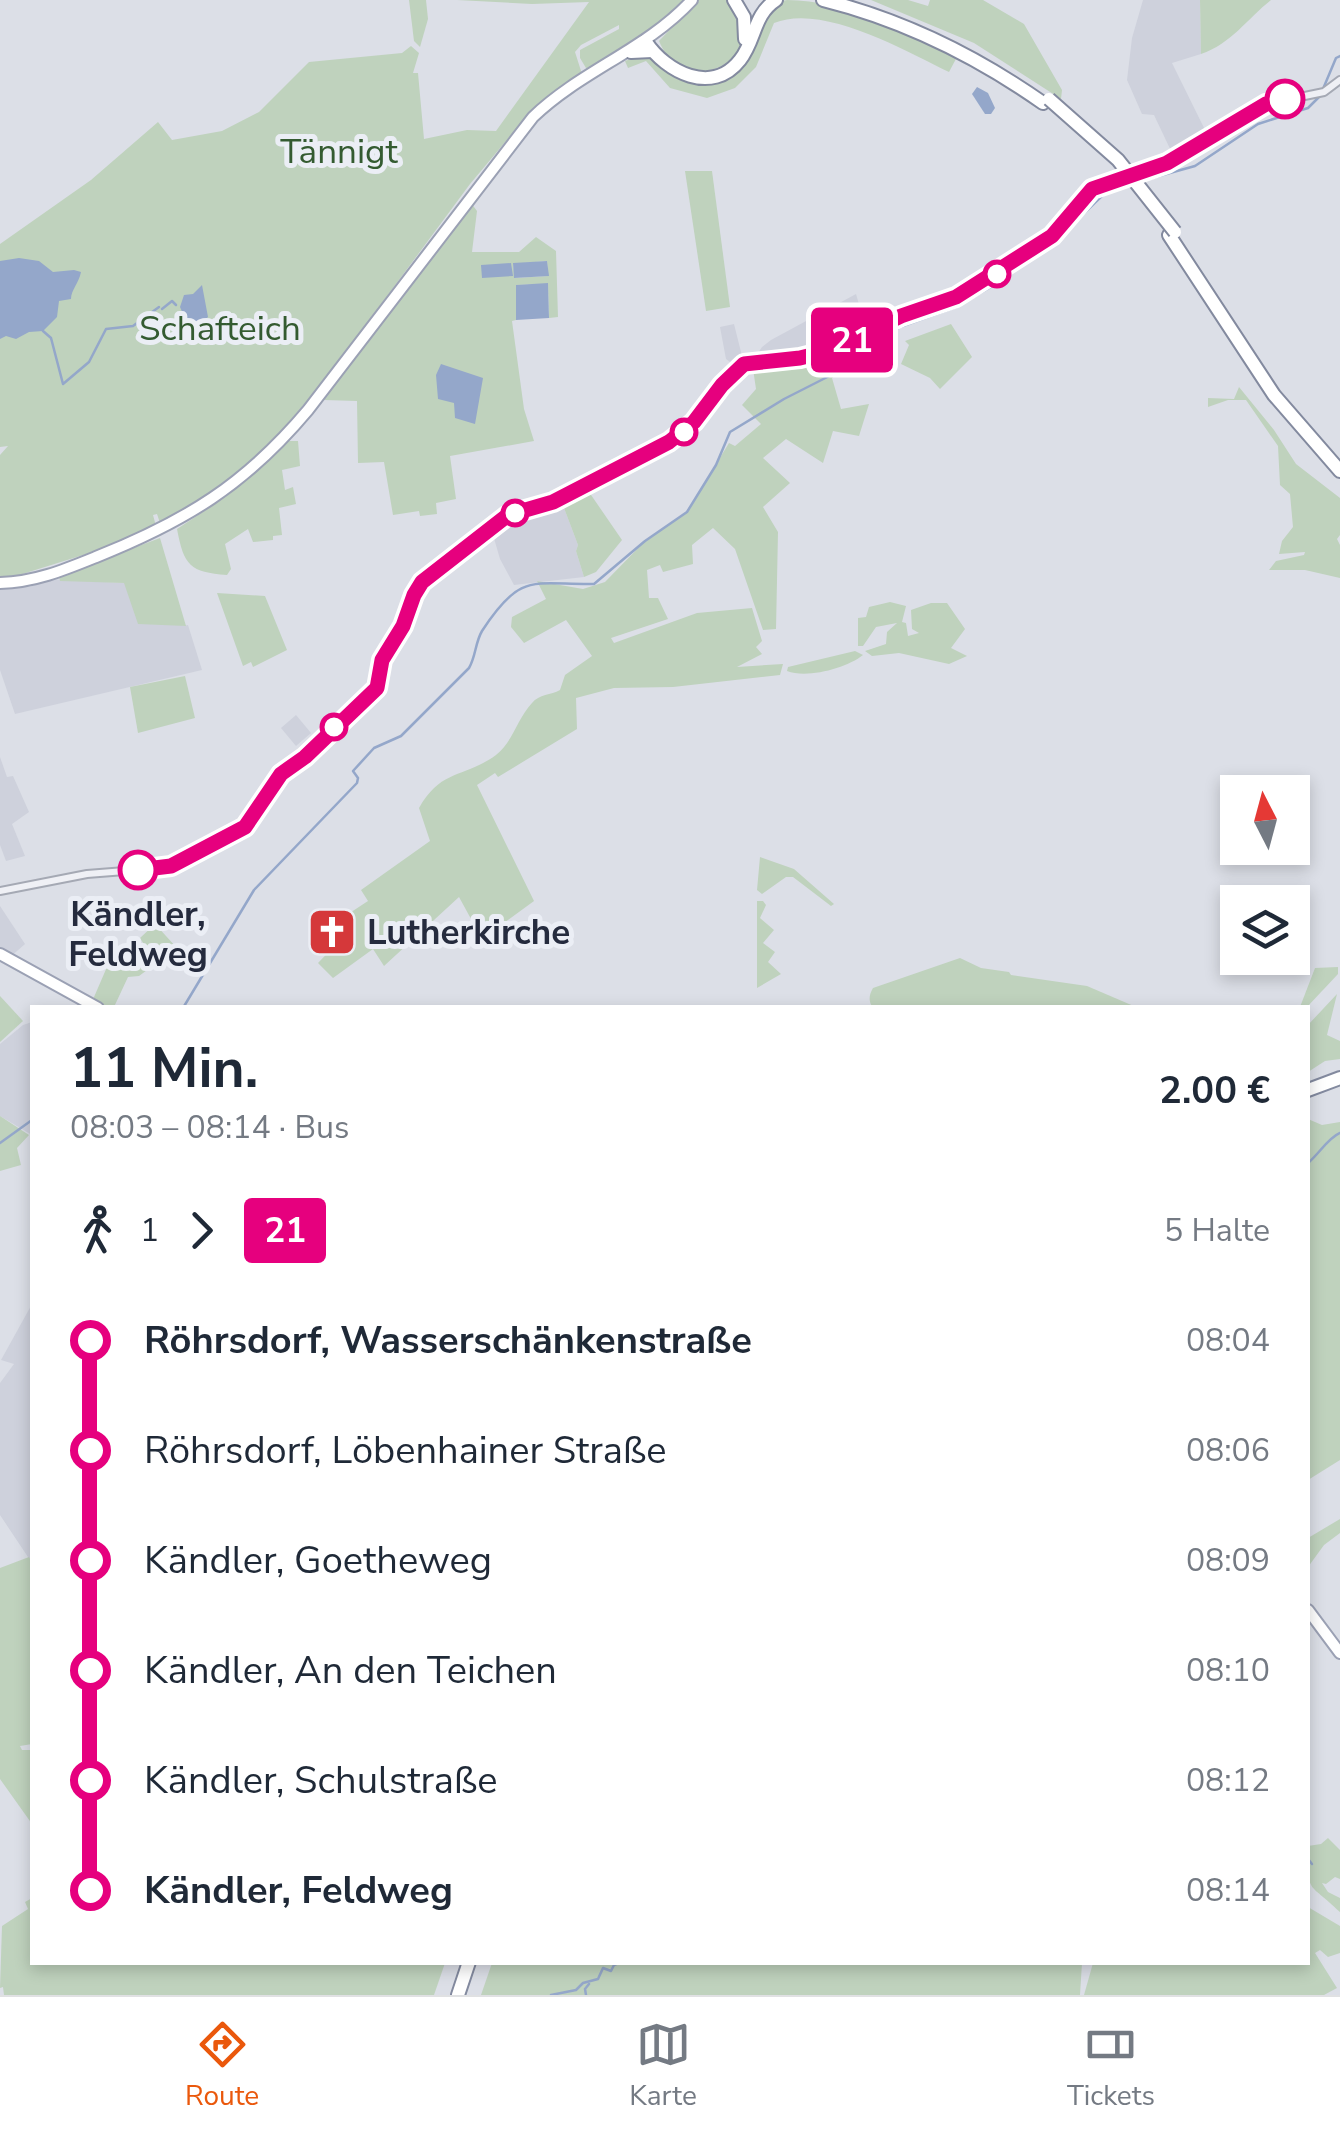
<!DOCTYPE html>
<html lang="de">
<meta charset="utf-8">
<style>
body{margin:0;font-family:"Nunito Sans",sans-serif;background:#f2f2f3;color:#1f2937;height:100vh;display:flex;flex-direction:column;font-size:38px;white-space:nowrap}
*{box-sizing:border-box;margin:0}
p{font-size:32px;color:#747a83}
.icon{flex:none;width:55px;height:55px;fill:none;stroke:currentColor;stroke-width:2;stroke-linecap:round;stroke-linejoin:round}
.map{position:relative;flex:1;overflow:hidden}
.sheet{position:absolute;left:30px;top:1005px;width:1280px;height:960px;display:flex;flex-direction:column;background:#fff;border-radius:0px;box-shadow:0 5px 15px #0003}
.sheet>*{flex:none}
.badge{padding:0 20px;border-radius:8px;font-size:35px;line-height:65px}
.needle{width:65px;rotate:354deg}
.buttons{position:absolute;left:1220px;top:775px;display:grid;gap:20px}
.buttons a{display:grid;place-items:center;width:90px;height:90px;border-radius:0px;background:#fff;box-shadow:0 5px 15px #0003;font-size:50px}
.map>.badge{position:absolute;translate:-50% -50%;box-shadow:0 0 0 5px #fff}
.legs{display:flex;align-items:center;gap:15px;height:110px;padding:0 40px;font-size:32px}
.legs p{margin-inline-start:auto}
.head{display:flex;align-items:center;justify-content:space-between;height:170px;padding:0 40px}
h1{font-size:55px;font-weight:700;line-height:75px}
ul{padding:0 40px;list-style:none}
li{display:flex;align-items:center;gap:35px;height:110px;font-size:38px}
li i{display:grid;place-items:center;width:15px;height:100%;margin:0 12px;background:currentColor}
li i::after{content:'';width:25px;height:25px;margin:-12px;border:8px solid;border-radius:50%;background:#fff}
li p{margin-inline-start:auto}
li:first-child i{background:linear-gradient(#0000 50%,currentColor 0)}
li:last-child i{background:linear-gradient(currentColor 50%,#0000 0)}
.menu{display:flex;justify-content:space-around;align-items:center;height:140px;border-top:2px solid #e0e1e3;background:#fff;font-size:28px;color:#747a83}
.menu a{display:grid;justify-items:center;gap:5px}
.menu .active{color:#ea580c}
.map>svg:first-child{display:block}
.built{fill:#ced1dc}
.green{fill:#bfd2bd;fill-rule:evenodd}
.water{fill:#94a7ca}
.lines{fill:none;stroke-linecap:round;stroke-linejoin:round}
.stream{stroke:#94a7ca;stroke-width:2.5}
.minor-casing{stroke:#a5a9b4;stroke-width:10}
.major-casing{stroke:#9ba1b4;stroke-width:14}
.highway-casing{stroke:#838a9f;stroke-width:16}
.minor{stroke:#eff0f5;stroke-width:6}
.major{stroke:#fff;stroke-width:10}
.highway{stroke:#fff;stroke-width:12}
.highway-bridge-casing{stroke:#838a9f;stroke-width:16;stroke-linecap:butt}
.highway-bridge{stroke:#fff;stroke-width:12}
.line-1-casing{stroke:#fff;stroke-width:22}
.line-1{stroke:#e6007e;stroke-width:15}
.stop-1-dot{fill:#fff;stroke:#e6007e;stroke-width:5}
.labels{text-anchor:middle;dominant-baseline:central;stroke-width:10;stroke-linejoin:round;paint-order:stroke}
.park-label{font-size:35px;fill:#345b31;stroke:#ebeef5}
.stop-label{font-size:35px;font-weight:bold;fill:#252b3e;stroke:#ebeef5}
.poi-label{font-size:35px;font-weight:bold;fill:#252b3e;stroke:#ebeef5;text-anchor:start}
</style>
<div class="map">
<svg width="1340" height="1995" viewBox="0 0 1340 1995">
<rect width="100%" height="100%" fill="#dcdfe7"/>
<g class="built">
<polygon points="1143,0 1200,0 1201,54 1172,63 1207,134 1173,155 1154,115 1142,114 1127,80 1132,38"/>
<polygon points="856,294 867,332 800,359 752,362 762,347 771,340"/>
<polygon points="734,324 744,364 735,366 726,359 720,327"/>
<polygon points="556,504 564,508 578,545 576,551 584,577 514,585 500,559 491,528 508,518"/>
<polygon points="49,579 125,583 183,626 188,625 202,670 15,714 0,670 0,586 30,587"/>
<polygon points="296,715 311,733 296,746 281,728"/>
<polygon points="0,757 7,777 13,776 29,812 12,824 25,856 6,861 0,845"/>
<polygon points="0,906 25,944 9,958 0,952"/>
<polygon points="32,1022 32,1135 0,1116 0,1044 23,1025"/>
<polygon points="32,1304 32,1563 0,1515 0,1383 14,1364 1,1360"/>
</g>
<g class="green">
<polygon points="409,0 426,0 428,19 420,47 414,41"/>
<path d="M457,0H687C667,20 613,66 586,68L580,58V50L619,29V25L581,45L575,52L582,74L531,111L470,184L325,380L263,452L233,479L197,504L160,523L157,514L153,515L156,526L96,551L0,581V455L8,446L0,447V244L91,180L158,122L172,140L222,131L259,112L309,62L402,53L411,46L419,53L413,73H418L424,139L467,130L496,131L589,2L532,4Z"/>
<path d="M698,0H729C776,61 684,102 659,41Z"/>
<path d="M787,0C846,0 905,33 957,57L949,72C904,50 822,3 774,23L756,67L735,88L707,98L670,88L646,61L628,68L625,61L647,53L714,81L778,2Z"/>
<polygon points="871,0 908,0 928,6 930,0 983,0 1024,24 1062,90 1061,99 974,43"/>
<path d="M1200,0H1271C1247,19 1231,44 1201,54Z"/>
<polygon points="685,171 712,171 730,307 706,311"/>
<path d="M471,203L477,211L472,252H519L536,237L556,251L558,317L549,318L548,284L516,285V320L512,321L524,409L534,441L450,456L456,499L436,503L437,514L420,516L419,511L393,515L384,462L358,463L357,401L324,400ZM547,261L548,276L515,278L513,264Z"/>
<polygon points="951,324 972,357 940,389 930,378 901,364 909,345 905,341"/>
<path d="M867,332L873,349L832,378L841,409L869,404L859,436L833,431L823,463L786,439L763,458L790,483L763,507L778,532L776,629L763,630L735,549L713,528L692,545L693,564L663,572L660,565L647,570L649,598H658L668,619L611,638L614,643L697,613L752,608L762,641L756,647L762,654L737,667L783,664L780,675L673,687L614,688L576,698L577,729L498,777L495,773L477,785L534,901L482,939L459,897L384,966L373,949L333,978L318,963L343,937L336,922L368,901L361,890L430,841L419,808C442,768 463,779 496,755C514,740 517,719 532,703C539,694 551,695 560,690L565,675L592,656L566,620L524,643L511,627L512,617L546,599L537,581L583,589L605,582L645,541L687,512L729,443L735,446L761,424L742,405L756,389L752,362L800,359Z"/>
<polygon points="1239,387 1274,430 1296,464 1340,498 1340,535 1337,539 1340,545 1340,578 1305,570 1269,570 1276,561 1304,555 1305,552 1279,554 1282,541 1293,527 1290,494 1280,485 1278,446 1246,400 1228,400 1208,407 1208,398 1234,399"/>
<path d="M289,441H298L300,466L282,470L285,490L293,487L296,504L279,508L282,535L273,536V540L253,542L248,529L225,544L231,569L227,575C190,572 184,566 177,529L218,502Z"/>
<polygon points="589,492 622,540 596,572 584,577 576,551 578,545 564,508"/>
<polygon points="160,538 186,626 138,624 124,583 60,581 59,576"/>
<polygon points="217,593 265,596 287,650 253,667 251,662 243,666"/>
<polygon points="890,602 906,606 902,622 906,623 908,636 919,633 912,629 911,610 931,603 947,603 965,629 951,648 967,656 949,664 899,653 872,656 865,651 886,644 887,632 897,623 876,627 863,646 858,646 858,618 866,617 869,607"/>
<path d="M855,651L863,655C847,668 807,679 787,671L788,667Z"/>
<polygon points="185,676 195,718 138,733 130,687"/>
<polygon points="760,857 794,869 834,904 831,906 793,877 786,877 762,894 757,890"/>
<polygon points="757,901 763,901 766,905 760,918 774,930 763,943 775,952 768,962 781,974 757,988"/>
<polygon points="155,924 177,948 139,976 128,977 114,1007 98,1007 91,1004 107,967 145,946 140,938"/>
<path d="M960,958L981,968L1009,972L1011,975L1087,986L1136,1007L873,1008C868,1001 869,995 873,988Z"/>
<polygon points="1338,967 1338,974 1307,1007 1300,1007 1315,968"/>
<polygon points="1337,994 1327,1035 1340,1041 1340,1059 1325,1061 1308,1072 1308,1025"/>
<polygon points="0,996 23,1021 0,1042"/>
<polygon points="0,1116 29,1135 17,1148 21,1165 0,1171"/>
<polygon points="1308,1119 1322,1125 1340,1122 1340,1460 1308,1480"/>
<polygon points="1340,1519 1340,1533 1324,1545 1308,1567 1308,1538"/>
<polygon points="29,1557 32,1563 32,1744 20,1746 22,1750 32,1750 32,1824 0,1779 0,1568"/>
<path d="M1328,1838L1340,1850V1879L1335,1877L1326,1884L1322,1883L1328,1892L1340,1898V1912C1307,1880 1308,1896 1308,1846L1321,1844Z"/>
<polygon points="32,1898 32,1962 445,1963 434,1995 4,1995 3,1987 0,1988 2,1926 28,1909 25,1902"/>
<polygon points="1308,1907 1340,1926 1340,1953 1328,1957 1320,1950 1315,1953 1337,1988 1324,1995 1084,1995 1093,1963 1308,1962"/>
<polygon points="492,1963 492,1962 1082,1963 1080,1995 481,1995"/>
</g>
<g class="water">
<polygon points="977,87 988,93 995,108 991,114 985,114 972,94"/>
<path d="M19,258L39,261L53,272L74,270L81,272C79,283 71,290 71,299L59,301L57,317L43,331L29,332L16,339L6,336L0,339V261Z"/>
<polygon points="547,261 549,276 514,278 513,263"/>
<polygon points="511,263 513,276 482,278 481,265"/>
<polygon points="548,283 549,318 516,320 516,285"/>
<polygon points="202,285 208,317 191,332 180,307 184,295 193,294"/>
<polygon points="441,364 483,378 475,424 455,418 454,403 438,399 436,375"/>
</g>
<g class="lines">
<g class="stream">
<polyline points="1323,89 1336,58 1340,56"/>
<polyline points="1141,181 1195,166 1258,124 1308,108 1320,96"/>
<polyline points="162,309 172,301 176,305"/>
<polyline points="43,331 51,338 63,384 89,362 106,329 133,326 159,307"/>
<path d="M183,1008L254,890L357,783L358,778L353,771L374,748L401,736L469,668C476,656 475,643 482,631C521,571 533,585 594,584L645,541L687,512L716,465L730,432L784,399L849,366L900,327L956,307L989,288L1058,238L1104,194L1129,184"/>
<polyline points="0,1143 32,1120"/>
<path d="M1308,1163C1319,1154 1328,1138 1340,1133"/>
<polyline points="1308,1859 1312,1864"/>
<polyline points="551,1995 576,1990 583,1983 598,1979 603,1968 611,1971 614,1965 621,1962"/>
<polyline points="586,1995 585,1989 589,1984"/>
</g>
<g class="minor-casing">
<polyline id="minor" points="0,891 87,874 163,868 239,831 249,822 281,773 305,757 377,688 382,660 403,627 414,595 422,582 489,527 509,515 553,503 587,486 669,442 694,422 722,385 744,364 800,359 828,351 901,316 956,297 982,284 1052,236 1091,189 1167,163 1266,104 1324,92 1340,80"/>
</g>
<g class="major-casing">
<g id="major">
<path d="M0,583C35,582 64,570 96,557C186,521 245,485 308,410L533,117C582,70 646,50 692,0"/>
<polyline points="0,954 98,1008"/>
<polyline points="1308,1610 1340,1653"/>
</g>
</g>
<g class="highway-casing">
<g id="highway">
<polyline points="734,0 744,17 745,39"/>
<path d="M823,0C903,20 976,56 1043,103"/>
<path d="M646,42C666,72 712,96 740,60C756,40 753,15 776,0"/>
<polyline points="631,52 652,51"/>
<polyline points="1169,235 1274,395 1340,471"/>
<polyline points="1308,1090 1340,1078"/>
<polyline points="458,1995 469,1962"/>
</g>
</g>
<use href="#minor" class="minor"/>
<use href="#major" class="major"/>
<use href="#highway" class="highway"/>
<g class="highway-bridge-casing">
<polyline id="highway-bridge" points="1049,99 1118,160 1175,232"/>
</g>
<use href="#highway-bridge" class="highway-bridge"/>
</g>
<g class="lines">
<g class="line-1-casing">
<polyline id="line-1" points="138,870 171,866 245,827 281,774 305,757 377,688 382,660 403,626 414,595 422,582 508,515 553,502 669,442 694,422 722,385 744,364 800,358 828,351 901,316 956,297 1052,236 1092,189 1167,163 1266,104 1285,99"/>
</g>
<use href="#line-1" class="line-1"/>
</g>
<defs>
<g id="church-square" transform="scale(2.5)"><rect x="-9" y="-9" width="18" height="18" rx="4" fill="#d5383a" stroke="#ebeef5"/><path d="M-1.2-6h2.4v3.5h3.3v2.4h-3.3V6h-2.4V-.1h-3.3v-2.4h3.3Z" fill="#fff"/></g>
</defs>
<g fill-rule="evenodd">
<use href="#church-square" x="332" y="932"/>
</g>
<g class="stop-1-dot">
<circle cx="1285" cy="99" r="18"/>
<circle cx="997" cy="274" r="12"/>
<circle cx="684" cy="432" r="12"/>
<circle cx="515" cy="513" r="12"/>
<circle cx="334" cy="727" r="12"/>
<circle cx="138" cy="870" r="18"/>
</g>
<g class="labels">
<g class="park-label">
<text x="339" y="151">Tännigt</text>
<text x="220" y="328">Schafteich</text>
</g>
<g class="stop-label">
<text x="138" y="914">Kändler,<tspan x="138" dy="40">Feldweg</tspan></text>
</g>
<g class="poi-label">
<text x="367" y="932">Lutherkirche</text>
</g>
</g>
</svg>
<div class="buttons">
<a><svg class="needle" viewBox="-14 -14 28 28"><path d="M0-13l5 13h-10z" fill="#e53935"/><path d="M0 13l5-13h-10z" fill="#747a83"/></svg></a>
<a><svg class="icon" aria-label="layers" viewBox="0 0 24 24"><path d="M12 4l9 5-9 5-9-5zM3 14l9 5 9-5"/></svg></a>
</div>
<b class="badge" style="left:852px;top:340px;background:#e6007e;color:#fff">21</b>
<section class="sheet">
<div class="head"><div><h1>11 Min.</h1><p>08:03 – 08:14 · Bus</p></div><b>2.00 €</b></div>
<div class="legs"><svg class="icon" aria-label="walk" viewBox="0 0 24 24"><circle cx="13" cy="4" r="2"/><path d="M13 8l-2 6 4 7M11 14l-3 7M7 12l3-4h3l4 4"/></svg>1<svg class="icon" aria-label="forward" viewBox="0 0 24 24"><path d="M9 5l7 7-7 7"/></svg><b class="badge" style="background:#e6007e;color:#fff">21</b><p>5 Halte</p></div>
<ul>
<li><i style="color:#e6007e"></i><b>Röhrsdorf, Wasserschänkenstraße</b><p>08:04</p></li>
<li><i style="color:#e6007e"></i><span>Röhrsdorf, Löbenhainer Straße</span><p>08:06</p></li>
<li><i style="color:#e6007e"></i><span>Kändler, Goetheweg</span><p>08:09</p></li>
<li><i style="color:#e6007e"></i><span>Kändler, An den Teichen</span><p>08:10</p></li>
<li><i style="color:#e6007e"></i><span>Kändler, Schulstraße</span><p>08:12</p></li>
<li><i style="color:#e6007e"></i><b>Kändler, Feldweg</b><p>08:14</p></li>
</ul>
</section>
</div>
<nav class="menu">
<a class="active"><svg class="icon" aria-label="directions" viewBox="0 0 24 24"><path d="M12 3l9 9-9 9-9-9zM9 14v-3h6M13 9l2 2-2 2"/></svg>Route</a>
<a><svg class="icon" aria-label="map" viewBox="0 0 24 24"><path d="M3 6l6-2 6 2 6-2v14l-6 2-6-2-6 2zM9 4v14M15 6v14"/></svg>Karte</a>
<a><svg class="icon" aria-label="tickets" viewBox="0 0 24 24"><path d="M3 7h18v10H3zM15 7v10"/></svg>Tickets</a>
</nav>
